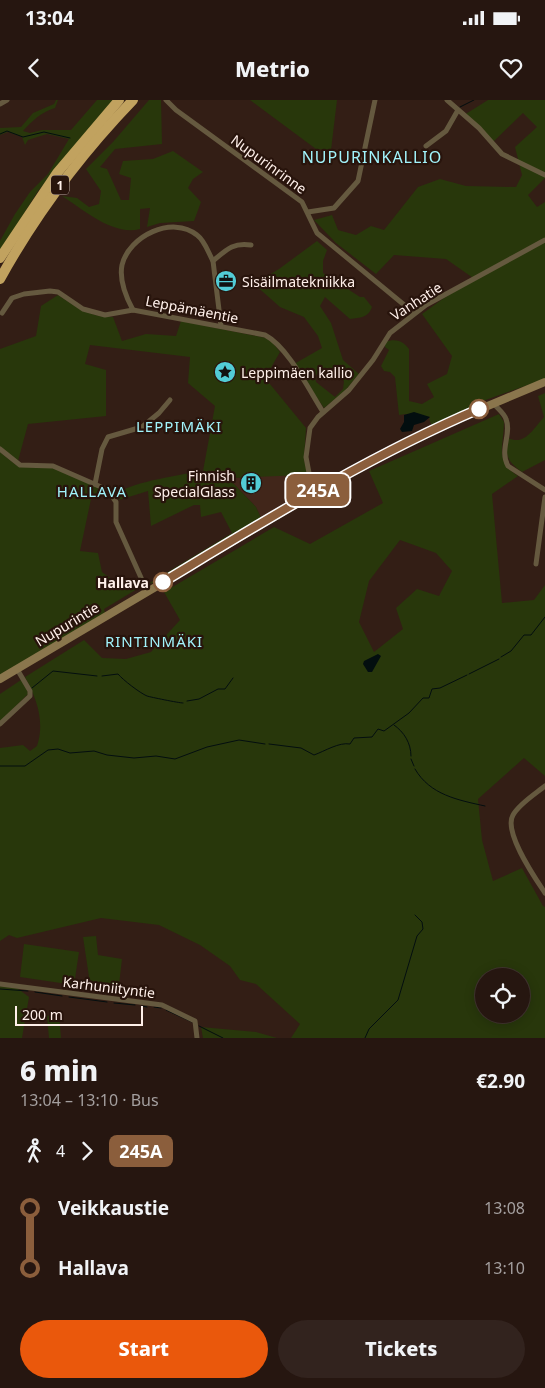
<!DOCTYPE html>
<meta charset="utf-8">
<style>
body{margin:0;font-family:"Noto Sans",sans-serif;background:#32231e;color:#f1f3f6;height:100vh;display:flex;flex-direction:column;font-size:19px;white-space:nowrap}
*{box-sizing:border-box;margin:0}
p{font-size:16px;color:#a49f9f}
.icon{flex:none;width:28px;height:28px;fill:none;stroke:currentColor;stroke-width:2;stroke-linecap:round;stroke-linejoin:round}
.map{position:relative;height:938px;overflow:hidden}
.sheet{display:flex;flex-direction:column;background:#261610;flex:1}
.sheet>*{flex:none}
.badge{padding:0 10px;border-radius:8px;font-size:18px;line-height:32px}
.tools{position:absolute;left:475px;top:868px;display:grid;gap:10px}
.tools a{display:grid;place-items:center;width:55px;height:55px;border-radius:50%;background:#261610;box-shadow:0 2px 12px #0003,0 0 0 1px #423530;font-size:25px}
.scale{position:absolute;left:15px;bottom:12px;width:128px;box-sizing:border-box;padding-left:5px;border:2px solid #fff0ea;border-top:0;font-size:14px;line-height:18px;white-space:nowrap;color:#fff0ea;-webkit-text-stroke:4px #28140c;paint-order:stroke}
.map>.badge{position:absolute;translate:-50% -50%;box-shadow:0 0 0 2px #fff}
.legs{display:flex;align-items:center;gap:8px;height:55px;padding:0 20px;font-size:16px}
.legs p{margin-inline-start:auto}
.overview{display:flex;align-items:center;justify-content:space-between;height:85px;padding:0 20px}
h1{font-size:28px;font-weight:800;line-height:38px}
.primary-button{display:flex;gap:10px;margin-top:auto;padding:10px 20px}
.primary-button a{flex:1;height:58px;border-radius:30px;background:#ea580c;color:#fff;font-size:20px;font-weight:800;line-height:58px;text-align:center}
.primary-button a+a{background:#32231e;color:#f1f3f6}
ul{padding:0 20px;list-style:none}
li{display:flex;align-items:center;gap:18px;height:60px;font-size:19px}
li i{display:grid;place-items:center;width:8px;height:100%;margin:0 6px;background:currentColor}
li i::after{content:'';width:12px;height:12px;margin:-6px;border:4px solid;border-radius:50%;background:#261610}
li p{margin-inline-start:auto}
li:first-child i{background:linear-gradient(#0000 50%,currentColor 0)}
li:last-child i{background:linear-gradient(currentColor 50%,#0000 0)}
.status{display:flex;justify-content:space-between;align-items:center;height:35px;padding:0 25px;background:#261610;direction:ltr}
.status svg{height:14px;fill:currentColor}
header{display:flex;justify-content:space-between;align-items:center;height:65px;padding:0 20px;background:#261610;font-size:22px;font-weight:800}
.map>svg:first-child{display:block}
.built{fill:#41261a}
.green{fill:#28370b;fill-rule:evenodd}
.water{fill:#030e0f}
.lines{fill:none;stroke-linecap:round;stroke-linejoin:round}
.stream{stroke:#030e0f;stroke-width:1}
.minor{stroke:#65593f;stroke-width:5}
.secondary{stroke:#8a764d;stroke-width:8}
.motorway{stroke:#c1a25f;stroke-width:10}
.line-1-casing{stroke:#fff;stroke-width:11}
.line-1{stroke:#8b5e3c;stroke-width:8}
.stop-1-dot{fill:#fff;stroke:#8b5e3c;stroke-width:2.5}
.labels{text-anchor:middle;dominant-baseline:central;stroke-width:4.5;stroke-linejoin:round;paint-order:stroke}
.shield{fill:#28140c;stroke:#beaea7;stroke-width:1}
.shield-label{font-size:12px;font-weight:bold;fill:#fff0ea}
.street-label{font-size:14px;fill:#fff0ea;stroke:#28140c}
.poi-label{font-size:14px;fill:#fff0ea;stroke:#28140c;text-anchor:start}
.stop-label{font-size:14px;font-weight:bold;fill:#fff0ea;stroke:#28140c;text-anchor:end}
.neighbourhood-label{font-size:15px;letter-spacing:1px;fill:#a2f4fc;stroke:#28140c}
.quarter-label{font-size:16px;letter-spacing:1px;fill:#a2f4fc;stroke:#28140c}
</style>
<div class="status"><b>13:04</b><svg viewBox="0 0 49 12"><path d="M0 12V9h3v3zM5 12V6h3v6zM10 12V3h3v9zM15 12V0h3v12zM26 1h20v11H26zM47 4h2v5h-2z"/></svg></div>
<header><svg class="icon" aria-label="back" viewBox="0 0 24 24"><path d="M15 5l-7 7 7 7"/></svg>Metrio<svg class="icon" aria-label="heart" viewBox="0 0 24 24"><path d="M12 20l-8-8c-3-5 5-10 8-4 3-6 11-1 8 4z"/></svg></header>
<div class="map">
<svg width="545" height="938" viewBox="0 0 545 938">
<rect width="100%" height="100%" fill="#331e15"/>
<polygon class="built" points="276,375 304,375 305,381 300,385 299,395 261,418 256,407 233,383 233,378"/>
<g class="green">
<path d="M56,0H58L55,8C41,12 32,21 23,31L30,33L42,30H71L97,0H114L38,91L0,152V141L15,114L30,92L48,74L69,39L47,34L28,40L25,45L22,37L8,32L0,35V28L21,27L33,13L54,4Z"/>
<path d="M149,0H161L162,44L115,49L100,67L107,69L121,100H129L131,78L119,74L123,61L153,59L173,51L203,72L193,79L188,88L201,102L194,121L160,123L147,127L150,108L140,109V129C113,136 84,110 62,96L77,98L89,107L99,104L101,91L86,69L113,42Z"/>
<polygon points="250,0 337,0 331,50 316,49"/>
<path d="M488,0H545V78L528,95L537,107L545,102V279L477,303V306L432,326L429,319L430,317L406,314L399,315L395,277L390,272L384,271L381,266L389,250L385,247V242C396,238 403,241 409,249V301L422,304L434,297L427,284L447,274L452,256L422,214L448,195L476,180L446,159L394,155L376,174L336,143L314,120L332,115L338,130L356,135L371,126L384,130L418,87L440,79L466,86L516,87L522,75L515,47L537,27L523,13L492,43L464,15Z"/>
<path d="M317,141L327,150L323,161V173L360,197H364L372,207C369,217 360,218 350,219L325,197L320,206L331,223L343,260L359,274L344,292L324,308L294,264L322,248L318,236L304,217L280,207L254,184L279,169ZM320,271L331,276H338L344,281L343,289L335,297L316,282L315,276Z"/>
<path d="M58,195C75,206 91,218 113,217L122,241L146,234L176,236L181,221L266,238L273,243L280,252L265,278L306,328L304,359L310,385L299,395L300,385L305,381L304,375L233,378V383L256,407L261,418L258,421L153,483L148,484L232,433L221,412L201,417L200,405H194L151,426L148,391L119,400C119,398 120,394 121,392C128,383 189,373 203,371L215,306L188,283L190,257L90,245L85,264L106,270V316L28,324L18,361L0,347V249L36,236L41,206Z"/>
<path d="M545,293V360L522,372C508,362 504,355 508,338C525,346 533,329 544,317L538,296Z"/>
<path d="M499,314L504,322C504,346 494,360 518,376L492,394L502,503L534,500L545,485V676L524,658L478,699L482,740L493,781L522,768L543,806L545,807V938H291L300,924L256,884L240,880L230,866L200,845L159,825L101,818L17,838L9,835L0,841V648L23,645L30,651L37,646C45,622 37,599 25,577L84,540L102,558L126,559L151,552L180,520L164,492L274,427L310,444L383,403L369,371ZM400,440L436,453L452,471L439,496L417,489L396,508L403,529L374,552L359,522L369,481ZM484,876H521V914H484Z"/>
<path d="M0,352L16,365L52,368L102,388L101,392L91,399L80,451L98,453L102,472C115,482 124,487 140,478L142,486L104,509L105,513L0,575Z"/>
<polygon points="21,580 27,588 28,594 0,622 0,594"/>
<polygon points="96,836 98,855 122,859 118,893 91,890 83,837"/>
<polygon points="24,844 79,852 74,885 20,877"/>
<polygon points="0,886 17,888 29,897 22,938 0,938"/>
<polygon points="59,913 61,938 49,938 47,916"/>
<polygon points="201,927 256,932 277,938 203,938"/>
</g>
<g class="water">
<polygon points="414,312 430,317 424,322 414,325 412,331 402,332 400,329 404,322 404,315"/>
<polygon points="378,554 381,556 372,572 368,572 363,564 364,561"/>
</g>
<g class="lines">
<g class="stream">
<polyline points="460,7 474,0"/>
<polyline points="0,34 7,31 23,37 44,32 70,38"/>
<polyline points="501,557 511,551 524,535 531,535 545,517"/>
<polyline points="469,574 499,559"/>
<path d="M102,576L118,574C123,580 140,593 147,596C150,597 179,603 183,603"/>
<polyline points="32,588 53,571 97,576"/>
<polyline points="187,601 199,599 218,589 225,589 233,578"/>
<path d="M394,625C404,632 411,643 411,656"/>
<path d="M269,644L301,648L314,655C325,651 339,642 350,644L354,638L372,637L378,629L384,631L409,613L423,598H429L432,589L440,588L467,575"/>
<polyline points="411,659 414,666"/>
<polyline points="0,666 25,666 48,650 58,649 70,653 94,651 107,655 134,658 156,656 175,659 207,647 239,640 265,644"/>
<path d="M415,669C430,695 458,700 485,706"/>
<polyline points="0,889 28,891"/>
<polyline points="35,892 62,896"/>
<polyline points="69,897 107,902"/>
<polyline points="114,903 135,905"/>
<polyline points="142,906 147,907"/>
<polyline points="154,907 161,908"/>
<polyline points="166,910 192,922"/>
<polyline points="199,926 223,938"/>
<polyline points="365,938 369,929 398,900 417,836 423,829 422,822 415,815"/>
</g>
<g class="minor">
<polyline points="166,0 176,10 302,102 317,133 414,213"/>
<polyline points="447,0 479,28 502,54 545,75"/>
<polyline points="0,4 7,0"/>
<polyline points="426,46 446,31 458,10"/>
<polyline points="308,112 334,108 358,81 375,0"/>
<path d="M133,210C126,197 119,180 122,165C129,136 172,115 197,135C205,141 208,152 213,161"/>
<path d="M2,213L12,198L24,194L50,191L58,192L83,209L105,215L133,210L265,235C288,247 309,290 323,312"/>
<path d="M221,226L213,161C226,150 233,142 251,145"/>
<path d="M493,303C497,308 504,313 506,319C512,334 499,350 508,366L545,390"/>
<polyline points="0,349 20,365 53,366 108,390 116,402 116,422 147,491"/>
<polyline points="95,384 102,349 108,337 142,327 159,313 170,300"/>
<polyline points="313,394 306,357 310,328 318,317 349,290 373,260 390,233 426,205 545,140"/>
<polyline points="536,464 545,397"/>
<polyline points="0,624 30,596 30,591 17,569"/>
<path d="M545,686C535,694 519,704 513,715C503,732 535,778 545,793"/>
<polyline points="0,884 162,905 195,921 197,938"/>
</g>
<polyline class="secondary" points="0,579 360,366 452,321 545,282"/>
<g class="motorway">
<polyline points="0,158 57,73 119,0"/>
<path d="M0,179C36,114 81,54 133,0"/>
</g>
</g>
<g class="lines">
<g class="line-1-casing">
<path id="line-1" d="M163,482C266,420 369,356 479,309"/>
</g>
<use href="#line-1" class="line-1"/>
</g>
<defs>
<g id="office-disc" transform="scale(1.125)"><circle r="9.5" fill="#52ccd6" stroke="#28140c"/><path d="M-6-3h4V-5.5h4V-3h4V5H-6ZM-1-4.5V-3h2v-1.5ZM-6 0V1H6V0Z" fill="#111"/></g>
<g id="sight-disc" transform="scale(1.125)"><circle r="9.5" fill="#52ccd6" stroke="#28140c"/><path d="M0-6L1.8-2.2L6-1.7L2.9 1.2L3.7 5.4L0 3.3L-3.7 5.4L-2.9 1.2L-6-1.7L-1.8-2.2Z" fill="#111"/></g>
<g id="building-disc" transform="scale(1.125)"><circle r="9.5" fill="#52ccd6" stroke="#28140c"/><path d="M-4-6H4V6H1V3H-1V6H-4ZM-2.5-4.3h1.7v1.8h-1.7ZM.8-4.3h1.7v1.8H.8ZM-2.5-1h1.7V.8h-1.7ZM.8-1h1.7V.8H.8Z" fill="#111"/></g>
</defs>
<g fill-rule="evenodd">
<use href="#office-disc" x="226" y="181"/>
<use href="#sight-disc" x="225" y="272"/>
<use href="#building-disc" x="251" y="383"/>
</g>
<g class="stop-1-dot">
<circle cx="479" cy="309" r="9"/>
<circle cx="163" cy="482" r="9"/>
</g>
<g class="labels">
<rect class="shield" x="51" y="75.5" width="18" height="19" rx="4"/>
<g class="shield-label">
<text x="60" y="85">1</text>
</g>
<g class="street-label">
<text transform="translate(269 64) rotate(36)">Nupurinrinne</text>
<text transform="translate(416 201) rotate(-33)">Vanhatie</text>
<text transform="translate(192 209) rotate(11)">Leppämäentie</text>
<text transform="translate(67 524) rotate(-31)">Nupurintie</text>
<text transform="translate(109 887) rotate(7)">Karhuniityntie</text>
</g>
<g class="poi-label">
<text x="242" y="181">Sisäilmatekniikka</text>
<text x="241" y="272">Leppimäen kallio</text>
<text x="235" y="375" text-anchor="end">Finnish<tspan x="235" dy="16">SpecialGlass</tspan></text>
</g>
<g class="stop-label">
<text x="149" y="482">Hallava</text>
</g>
<g class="neighbourhood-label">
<text x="179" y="326">LEPPIMÄKI</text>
<text x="92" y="391">HALLAVA</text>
<text x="154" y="541">RINTINMÄKI</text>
</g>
<g class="quarter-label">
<text x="372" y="57">NUPURINKALLIO</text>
</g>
</g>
</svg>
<div class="tools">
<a><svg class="icon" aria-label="locate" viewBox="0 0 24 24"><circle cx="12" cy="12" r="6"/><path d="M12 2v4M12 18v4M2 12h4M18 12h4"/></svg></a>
</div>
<div class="scale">200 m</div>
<b class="badge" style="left:318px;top:390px;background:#8b5e3c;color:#fff">245A</b>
</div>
<section class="sheet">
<div class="overview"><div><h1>6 min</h1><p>13:04 – 13:10 · Bus</p></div><b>€2.90</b></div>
<div class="legs"><svg class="icon" aria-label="walk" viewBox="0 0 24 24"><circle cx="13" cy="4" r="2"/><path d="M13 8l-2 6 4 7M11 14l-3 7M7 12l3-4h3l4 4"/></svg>4<svg class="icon" aria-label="forward" viewBox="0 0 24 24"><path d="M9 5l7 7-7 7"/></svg><b class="badge" style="background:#8b5e3c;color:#fff">245A</b></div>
<ul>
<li><i style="color:#8b5e3c"></i><b>Veikkaustie</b><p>13:08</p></li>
<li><i style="color:#8b5e3c"></i><b>Hallava</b><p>13:10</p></li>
</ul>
<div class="primary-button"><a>Start</a><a>Tickets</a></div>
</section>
